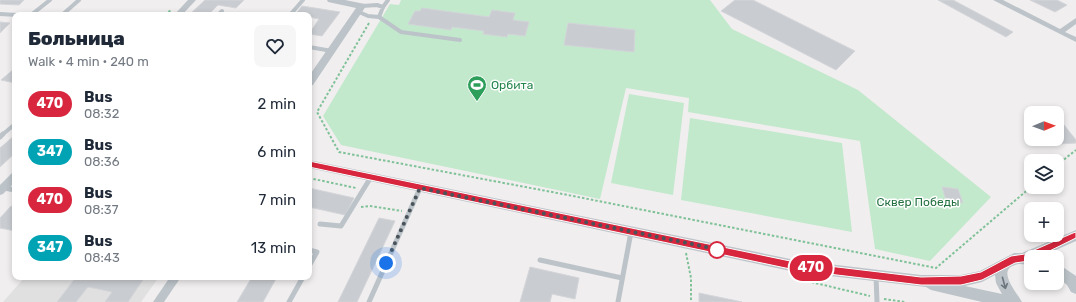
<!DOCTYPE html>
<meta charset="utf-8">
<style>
body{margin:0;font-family:Rubik,sans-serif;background:#f6f6f7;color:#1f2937;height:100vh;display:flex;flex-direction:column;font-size:15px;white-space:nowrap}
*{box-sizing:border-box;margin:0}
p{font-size:13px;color:#747a83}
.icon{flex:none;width:22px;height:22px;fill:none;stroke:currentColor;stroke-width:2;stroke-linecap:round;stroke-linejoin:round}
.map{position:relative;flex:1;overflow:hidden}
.details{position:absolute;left:12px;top:12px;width:300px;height:268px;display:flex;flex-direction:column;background:#fff;border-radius:8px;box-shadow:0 2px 6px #0003}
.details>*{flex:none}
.badge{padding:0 8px;border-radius:13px;font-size:14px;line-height:26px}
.needle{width:26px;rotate:89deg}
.fabs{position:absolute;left:1024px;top:106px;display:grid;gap:8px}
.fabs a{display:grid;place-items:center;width:40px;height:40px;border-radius:8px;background:#fff;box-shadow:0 2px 6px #0003;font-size:20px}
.you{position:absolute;width:20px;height:20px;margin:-10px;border:3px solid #fff;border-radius:50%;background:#1a73e8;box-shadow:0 0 0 6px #1a73e833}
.map>.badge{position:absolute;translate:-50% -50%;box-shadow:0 0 0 2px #fff}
.round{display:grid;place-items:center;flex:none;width:42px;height:42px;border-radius:8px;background:#f6f6f7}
.headline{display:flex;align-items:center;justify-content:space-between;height:68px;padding:0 16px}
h1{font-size:19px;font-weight:800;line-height:30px}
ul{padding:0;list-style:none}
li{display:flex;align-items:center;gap:12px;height:48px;padding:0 16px}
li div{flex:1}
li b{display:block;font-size:15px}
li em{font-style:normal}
li .badge{min-width:44px;font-weight:700;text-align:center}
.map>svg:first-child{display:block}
.education{fill:#e1e0e0}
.green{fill:#c2e9cc}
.building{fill:#c9ccd0;stroke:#d3d5d9}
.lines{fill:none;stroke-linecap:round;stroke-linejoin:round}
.path{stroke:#7fc298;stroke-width:2;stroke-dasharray:2.5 2;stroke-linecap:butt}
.service-far1{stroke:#bcc4c9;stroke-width:4}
.service{stroke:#bcc4c9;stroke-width:5}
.minor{fill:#bcc4c9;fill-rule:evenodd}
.tertiary{fill:#bcc4c9;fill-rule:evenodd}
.oneway{stroke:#6c757b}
.line{fill:#d7263d;stroke:#fff}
.walk{stroke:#495359;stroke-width:4;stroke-dasharray:0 7.2}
.stop-dot{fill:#fff;stroke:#d7263d;stroke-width:2}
.labels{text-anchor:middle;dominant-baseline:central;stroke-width:3;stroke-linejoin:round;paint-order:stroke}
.leisure-label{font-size:12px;fill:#27864d;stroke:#fff;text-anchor:start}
.park-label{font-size:12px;fill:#237140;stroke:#fff}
</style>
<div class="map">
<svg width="1076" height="302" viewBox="0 0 1076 302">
<rect width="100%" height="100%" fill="#f1eeef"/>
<polygon class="education" points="25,277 159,277 141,302 3,302"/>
<g class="green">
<polygon points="401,0 710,0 732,29 858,90 991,197 930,261 875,249 860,141 688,112 689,98 626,88 600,199 341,145 323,116 390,4 399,5"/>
<polygon points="629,94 684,103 673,195 611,183"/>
<polygon points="690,118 842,143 852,232 681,200"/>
</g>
<g class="building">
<polygon points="0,0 24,0 19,5 0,4"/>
<polygon points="205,0 244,0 236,8 218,5 208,15 189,15"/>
<polygon points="735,0 753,0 855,51 836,70 721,11"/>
<polygon points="938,0 953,0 1013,32 1006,37"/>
<polygon points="1030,0 1057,0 1067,5 1055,12"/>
<polygon points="302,6 340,12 322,36 309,34 319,19 309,17 309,15 295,15"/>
<polygon points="422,8 489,17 492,10 515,13 513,20 529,22 525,36 508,34 507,37 483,34 484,31 452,27 451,30 408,24 415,11 420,11"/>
<polygon points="0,22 10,23 0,33"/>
<polygon points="568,23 635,30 634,52 564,45"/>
<polygon points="15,68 15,83 1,80"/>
<polygon points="1057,116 1076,140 1076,143 1058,144 1055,139 1057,139"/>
<polygon points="15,135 15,153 0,167 0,148"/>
<polygon points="942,187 958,189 963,203 946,200"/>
<polygon points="309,188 354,198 345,215 309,207"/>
<polygon points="11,206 15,207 15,231 0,228 0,218"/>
<polygon points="379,218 395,221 357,302 338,302"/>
<polygon points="530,267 579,278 575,299 552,294 550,302 520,302"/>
<polygon points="76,277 145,277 128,302 105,302 112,292 88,287 76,302 57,302"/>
<polygon points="252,277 277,277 263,302 237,302"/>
<polygon points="699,293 742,302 699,302"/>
</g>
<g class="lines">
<g class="path">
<polyline points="165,15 171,10"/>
<polyline points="369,23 317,112 339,152 568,195 936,268 1031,187"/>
<polyline points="1057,165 1076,150"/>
<polyline points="309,178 356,188"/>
<polyline points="361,207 370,206 402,211"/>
<polyline points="686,253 691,278 691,302"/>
<polyline points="794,278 870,296"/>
<polyline points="884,299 905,302"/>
</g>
<g class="service-far1">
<polyline points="383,7 388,0"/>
<polyline points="359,12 368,16 379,17 383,7 377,5 362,6"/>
<polyline points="0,14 17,15"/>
<polyline points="31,15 50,0"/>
<polyline points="62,15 79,0"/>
<polyline points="218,15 222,11"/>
<polyline points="290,15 303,0"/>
<polyline points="379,17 401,32 460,40"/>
<polyline points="309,47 332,51"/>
<polyline points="2,135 15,124"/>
</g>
<g class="service">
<polyline points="0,137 3,134"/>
<polyline points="4,188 15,190"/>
<polyline points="320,224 341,226 371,177"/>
<polyline points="309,250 317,252 309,266"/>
<polyline points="540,260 622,278"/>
<polyline points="876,276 877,302"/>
<polyline points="289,302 303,277"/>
<polyline points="369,302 420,188"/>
<polyline points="618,302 631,232"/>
</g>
<g class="minor">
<polygon points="188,0 196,0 182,15 174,15"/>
<polygon points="993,0 1003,0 1060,29 1076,18 1076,24 1065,32 1076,37 1076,42"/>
<polygon points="15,172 15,182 3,194 0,195 0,185 12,173"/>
<polygon points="170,277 181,277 164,302 153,302"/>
</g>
<g class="tertiary">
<polygon points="327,0 345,0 365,4 366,6 313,85 309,86 309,76 356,8 328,2"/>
<path d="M309,160L795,260L921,275H961L980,271L1014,253H1022L1076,230V241L1040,257H1031V265C1026,265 1020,263 1015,265C996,270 1018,294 1022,302H982L931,290L926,287L795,272L309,168ZM995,275L996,283L1002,294L965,286L982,282Z"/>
<polygon points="1057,263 1076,276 1076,294 1071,292 1067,285 1057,277"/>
</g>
</g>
<defs><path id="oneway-shaft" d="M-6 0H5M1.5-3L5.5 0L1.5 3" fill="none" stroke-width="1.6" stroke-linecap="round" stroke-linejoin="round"/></defs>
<use class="oneway" href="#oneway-shaft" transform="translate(1004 283) rotate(75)"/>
<polygon class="line" points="309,161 795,262 921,277 961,276 981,272 1011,256 1025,254 1073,233 1076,232 1076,238 1029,261 1015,263 982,280 961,285 921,285 795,270 309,167 305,164"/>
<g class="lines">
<polyline class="walk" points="386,263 420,188 721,250 717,250"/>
</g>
<defs>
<g id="stadium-pin" transform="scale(1)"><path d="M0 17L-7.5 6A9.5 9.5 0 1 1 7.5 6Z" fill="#2e9e5b" stroke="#fff"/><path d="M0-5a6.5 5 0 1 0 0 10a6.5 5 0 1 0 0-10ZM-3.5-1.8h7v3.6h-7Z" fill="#fff"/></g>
</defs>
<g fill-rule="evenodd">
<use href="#stadium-pin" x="477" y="85"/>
</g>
<circle class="stop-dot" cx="717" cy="250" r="8"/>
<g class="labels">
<g class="leisure-label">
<text x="491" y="85">Орбита</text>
</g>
<g class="park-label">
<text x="918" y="202">Сквер Победы</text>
</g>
</g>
</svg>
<div class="fabs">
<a><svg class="needle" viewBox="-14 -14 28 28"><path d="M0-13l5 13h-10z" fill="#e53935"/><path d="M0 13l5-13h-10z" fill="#747a83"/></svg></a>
<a><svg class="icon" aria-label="layers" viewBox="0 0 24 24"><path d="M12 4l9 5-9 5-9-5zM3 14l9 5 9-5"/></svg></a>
<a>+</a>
<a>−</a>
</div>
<div class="you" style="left:386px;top:263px"></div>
<b class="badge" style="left:811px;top:268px;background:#d7263d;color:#fff">470</b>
<section class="details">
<div class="headline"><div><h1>Больница</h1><p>Walk · 4 min · 240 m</p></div><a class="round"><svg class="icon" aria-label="heart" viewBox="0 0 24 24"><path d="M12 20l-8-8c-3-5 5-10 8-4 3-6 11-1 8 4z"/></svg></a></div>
<ul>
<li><span class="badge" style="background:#d7263d;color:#fff">470</span><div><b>Bus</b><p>08:32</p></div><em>2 min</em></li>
<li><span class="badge" style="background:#00a3b4;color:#fff">347</span><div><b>Bus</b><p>08:36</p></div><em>6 min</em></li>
<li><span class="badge" style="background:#d7263d;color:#fff">470</span><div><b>Bus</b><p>08:37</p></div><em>7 min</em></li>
<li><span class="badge" style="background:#00a3b4;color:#fff">347</span><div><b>Bus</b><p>08:43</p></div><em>13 min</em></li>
</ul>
</section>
</div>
